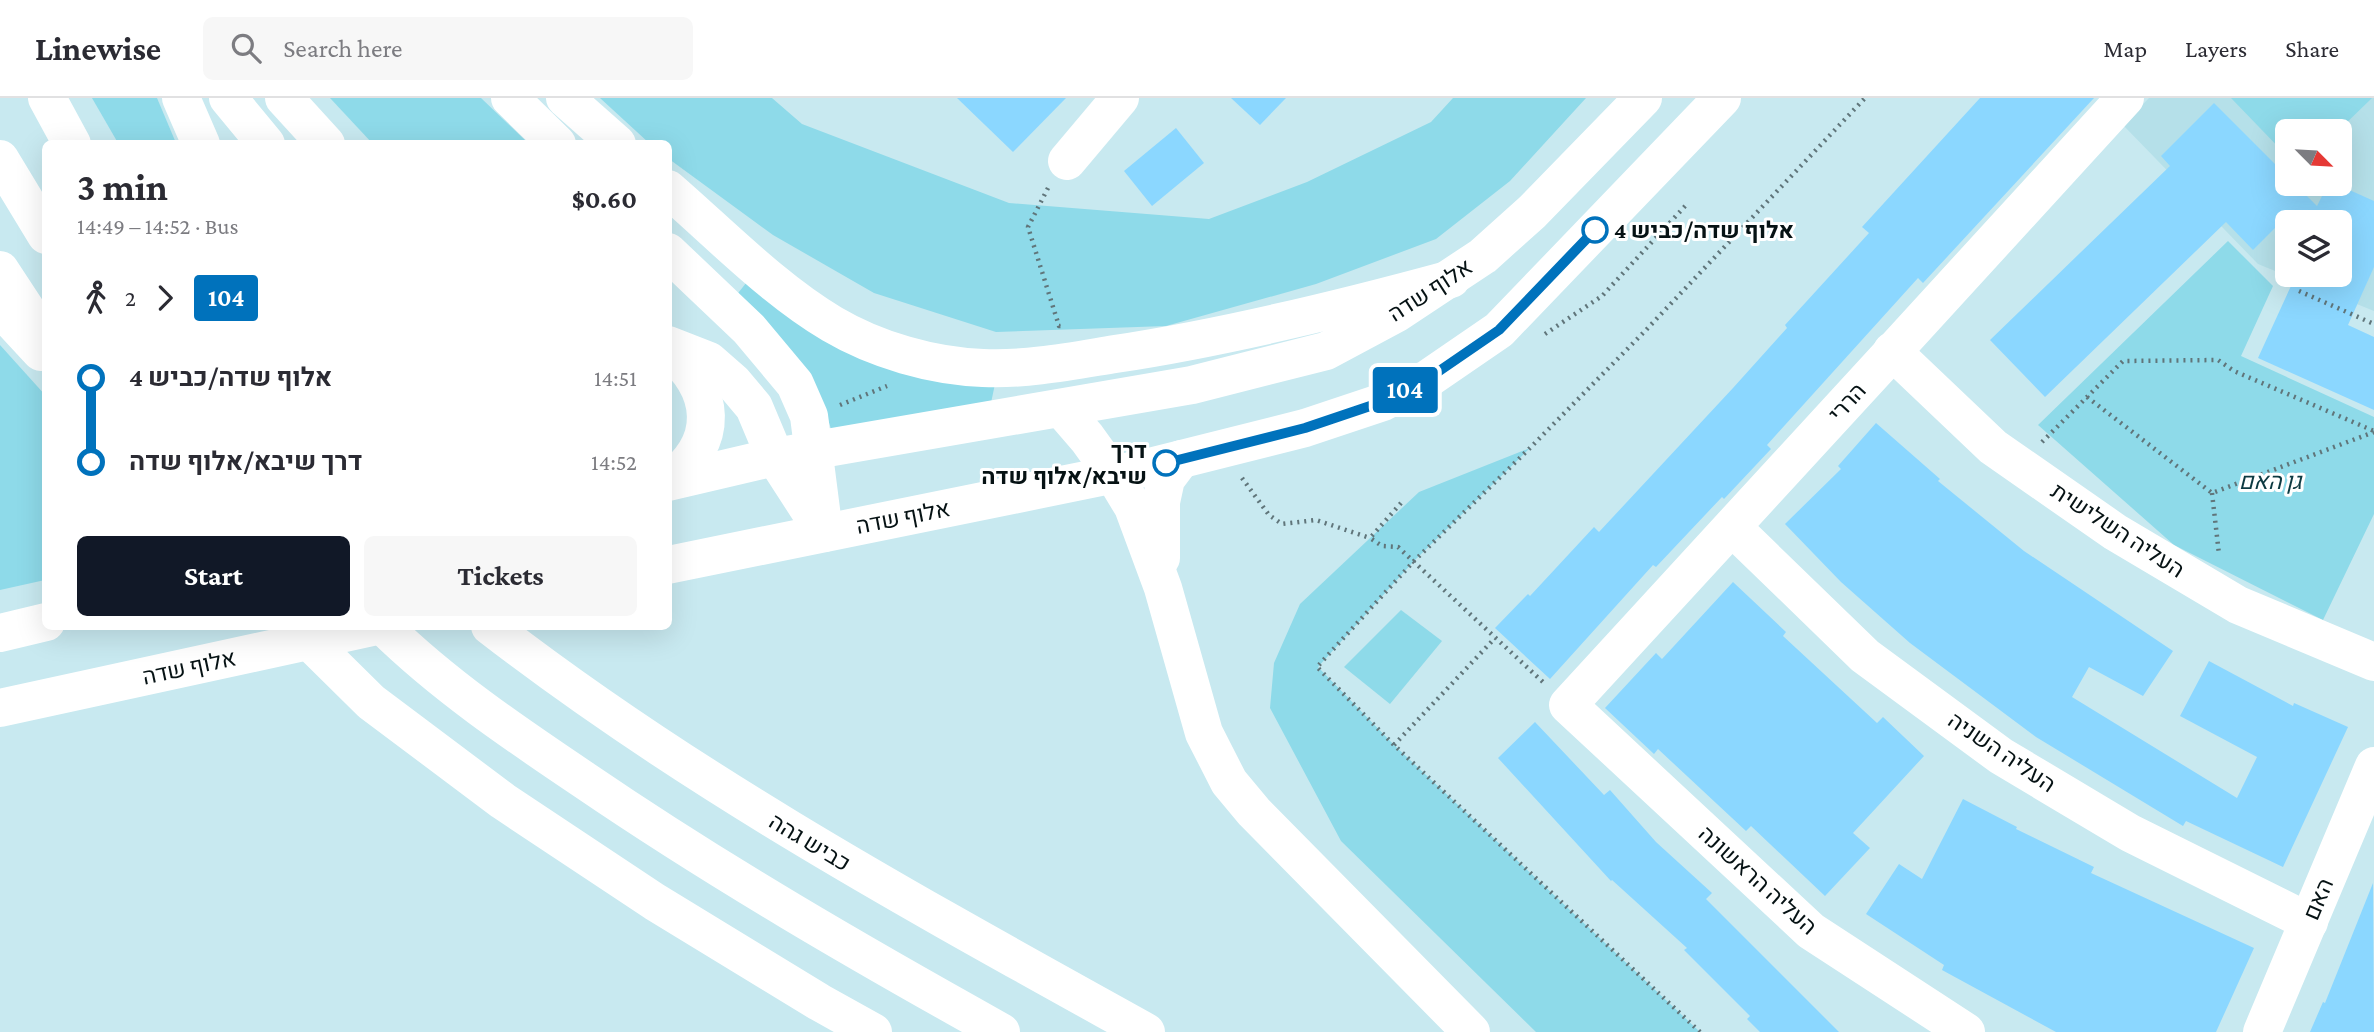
<!DOCTYPE html>
<meta charset="utf-8">
<style>
body{margin:0;font-family:"Crimson Pro",Heebo,serif;background:#f7f7f7;color:#2b2b33;height:100vh;display:flex;flex-direction:column;font-size:26px;white-space:nowrap}
*{box-sizing:border-box;margin:0}
p{font-size:23px;color:#7c7c81}
.icon{flex:none;width:38px;height:38px;fill:none;stroke:currentColor;stroke-width:2;stroke-linecap:round;stroke-linejoin:round}
.map{position:relative;flex:1;overflow:hidden}
.sheet{position:absolute;left:42px;top:42px;width:630px;height:490px;display:flex;flex-direction:column;background:#fff;border-radius:10px;box-shadow:0 7px 28px #0002}
.sheet>*{flex:none}
.badge{padding:0 14px;border-radius:5px;font-size:24px;line-height:46px}
.needle{width:46px;rotate:114deg}
.controls{position:absolute;left:2275px;top:21px;display:grid;gap:14px}
.controls a{display:grid;place-items:center;width:77px;height:77px;border-radius:10px;background:#fff;box-shadow:0 7px 28px #0002;font-size:35px}
.map>.badge{position:absolute;translate:-50% -50%;box-shadow:0 0 0 4px #fff}
.legs{display:flex;align-items:center;gap:10px;height:77px;padding:0 35px;font-size:23px}
.legs p{margin-inline-start:auto}
.overview{display:flex;align-items:center;justify-content:space-between;height:119px;padding:0 35px}
h1{font-size:38px;font-weight:700;line-height:52px}
.action{display:flex;gap:14px;margin-top:auto;padding:14px 35px}
.action a{flex:1;height:80px;border-radius:10px;background:#111827;color:#fff;font-size:28px;font-weight:700;line-height:80px;text-align:center}
.action a+a{background:#f7f7f7;color:#2b2b33}
ul{padding:0 35px;list-style:none}
li{display:flex;align-items:center;gap:24px;height:84px;font-size:26px}
li i{display:grid;place-items:center;width:10px;height:100%;margin:0 9px;background:currentColor}
li i::after{content:'';width:18px;height:18px;margin:-9px;border:5px solid;border-radius:50%;background:#fff}
li p{margin-inline-start:auto}
li:first-child i{background:linear-gradient(#0000 50%,currentColor 0)}
li:last-child i{background:linear-gradient(currentColor 50%,#0000 0)}
header{display:flex;align-items:center;gap:42px;box-sizing:border-box;height:98px;padding:0 35px;background:#fff;border-bottom:2px solid #e1e1e2}
header strong{font-size:33px}
nav{display:flex;gap:38px;margin-inline-start:auto;font-size:24px}
.search{width:490px;height:63px;background:#f7f7f7;display:flex;align-items:center;gap:18px;box-sizing:border-box;padding:0 24px;border-radius:10px;color:#7c7c81;font-size:26px}
.map>svg:first-child{display:block}
.built{fill:#b5e0e9;fill-rule:evenodd}
.green{fill:#8edae9}
.building{fill:#8bd7ff}
.lines{fill:none;stroke-linecap:round;stroke-linejoin:round}
.path{stroke:#60757a;stroke-width:4.5;stroke-dasharray:2 5;stroke-linecap:butt}
.minor{stroke:#fff;stroke-width:38}
.major{stroke:#fff;stroke-width:38}
.highway{stroke:#fff;stroke-width:38}
.line-1-casing{stroke:#fff;stroke-width:16}
.line-1{stroke:#0072bc;stroke-width:10}
.stop-1-dot{fill:#fff;stroke:#0072bc;stroke-width:3.5}
.labels{text-anchor:middle;dominant-baseline:central;stroke-width:6;stroke-linejoin:round;paint-order:stroke}
.stop-label{font-size:23px;font-weight:bold;fill:#061214;stroke:#fff;text-anchor:start}
.street-label{font-size:23px;fill:#061214;stroke:#fff}
.park-label{font-size:23px;font-style:italic;fill:#0c3a42;stroke:#fff}
</style>
<header>
<strong>Linewise</strong>
<div class="search"><svg class="icon" aria-label="search" viewBox="0 0 24 24"><circle cx="10" cy="10" r="6"/><path d="M15 15l6 6"/></svg>Search here</div>
<nav><a>Map</a><a>Layers</a><a>Share</a></nav>
</header>
<div class="map">
<svg width="2374" height="934" viewBox="0 0 2374 934">
<rect width="100%" height="100%" fill="#c8e9f0"/>
<path class="built" d="M2149,0H2374V213L2258,166L2123,27ZM2287,33H2340V86H2287ZM2287,124H2340V177H2287Z"/>
<g class="green">
<polygon points="92,0 157,0 176,45 118,45"/>
<polygon points="330,0 481,0 528,45 372,45"/>
<polygon points="600,0 772,0 802,26 1009,105 1209,121 1307,84 1431,24 1453,0 1586,0 1510,83 1436,141 1316,186 1166,228 996,234 874,195 773,137 669,61 668,46 649,45"/>
<polygon points="2231,0 2372,0 2338,33 2287,33 2287,58"/>
<polygon points="2228,143 2273,188 2241,258 2374,319 2374,416 2323,522 2174,447 2038,327"/>
<polygon points="750,180 996,281 991,305 832,334 825,312 735,199"/>
<polygon points="0,247 46,298 45,482 0,492"/>
<polygon points="1530,350 1414,463 1318,569 1394,647 1700,934 1536,934 1341,743 1270,610 1274,565 1300,506 1419,394"/>
<polygon points="1401,512 1442,543 1390,606 1344,569"/>
</g>
<g class="building">
<polygon points="957,0 1066,0 1013,54"/>
<polygon points="1231,0 1286,0 1260,27"/>
<polygon points="1980,0 2094,0 1923,185 1918,180 1767,347 1771,351 1724,401 1722,399 1656,469 1653,467 1550,581 1495,530 1528,496 1530,498 1594,429 1599,434 1733,290 1787,230 1785,227 1869,135 1862,129"/>
<polygon points="2214,5 2287,78 2287,86 2295,86 2317,108 2328,86 2336,86 2374,103 2374,169 2348,227 2374,239 2374,312 2258,260 2296,177 2340,177 2340,124 2281,124 2253,152 2226,124 2045,299 1990,242 2170,68 2161,58"/>
<polygon points="1176,30 1204,65 1152,108 1124,73"/>
<polygon points="1876,325 1940,381 1938,383 2024,453 2173,553 2143,598 2089,569 2072,599 2237,700 2257,659 2180,618 2209,563 2293,608 2294,605 2348,629 2283,769 2186,723 2183,728 2036,639 1910,545 1841,484 1785,426 1841,371 1838,368"/>
<polygon points="1733,484 1786,534 1783,538 1877,625 1883,619 1924,658 1853,735 1870,750 1825,798 1751,728 1746,733 1658,651 1654,656 1605,610 1656,555 1662,561"/>
<polygon points="1535,624 1604,697 1610,692 1656,744 1712,795 1706,801 1839,934 1760,934 1747,921 1750,918 1684,852 1687,850 1612,782 1611,783 1498,660"/>
<polygon points="1963,701 2017,729 2016,731 2094,769 2091,775 2254,850 2216,934 2056,934 1942,872 1944,867 1866,816 1899,766 1922,781"/>
<polygon points="2373,785 2374,934 2310,934 2323,904 2325,905"/>
</g>
<g class="lines">
<g class="path">
<polyline points="1048,90 1028,129 1059,228 1063,228"/>
<polyline points="2299,193 2374,226"/>
<polyline points="1545,236 1602,198 1687,106"/>
<polyline points="2087,299 2212,395 2374,334"/>
<polyline points="840,307 887,288"/>
<polyline points="2042,344 2123,263 2218,262 2234,273 2374,333"/>
<polyline points="1242,380 1269,417 1282,426 1316,422 1370,440"/>
<polyline points="2212,395 2219,456"/>
<polyline points="1401,405 1370,440 1382,448 1398,449 1544,585"/>
<polyline points="1394,647 1495,540"/>
<polyline points="1700,934 1394,647 1317,569 1414,463 1530,350 1646,232 1865,0"/>
</g>
<g class="minor">
<polyline points="181,0 201,46"/>
<polyline points="228,0 266,46"/>
<polyline points="284,0 326,46"/>
<polyline points="1067,63 1120,0"/>
<polyline points="668,247 709,263 733,284 754,309 775,359 824,435"/>
<path d="M668,252C716,292 721,344 668,383"/>
<polyline points="1892,253 1993,349 2115,434 2238,507 2374,564"/>
<polyline points="1733,430 1865,558 2001,658 2130,735 2309,824"/>
<path d="M1966,934L1811,833L1568,607C1755,406 1939,202 2125,0"/>
<polyline points="2262,934 2374,668"/>
</g>
<g class="major">
<polyline points="0,210 41,254"/>
<polyline points="1062,311 1087,340 1113,376 1133,409 1163,490 1204,635 1229,684 1254,714 1471,934"/>
<polyline points="668,384 775,359 1192,287 1326,253 1397,215 1483,158 1532,114 1643,0"/>
<polyline points="1161,460 1161,404 1166,381 1181,361"/>
<polyline points="668,467 1150,369 1305,330 1383,304 1429,280 1499,232 1722,0"/>
<polyline points="294,528 371,604 503,703 655,804 819,904 873,934"/>
<polyline points="0,535 46,524"/>
<polyline points="0,610 377,528"/>
</g>
<g class="highway">
<polyline points="47,0 72,46"/>
<polyline points="510,0 557,46"/>
<polyline points="565,0 617,46"/>
<polyline points="0,61 46,137"/>
<path d="M668,91C720,136 773,191 832,226C876,252 932,268 983,270C1027,272 1072,263 1115,256C1228,239 1341,211 1451,181"/>
<polyline points="668,154 749,231 795,286 809,318 824,435"/>
<polyline points="0,172 46,242"/>
<path d="M383,528C443,587 514,635 584,682C719,774 859,855 1001,934"/>
<path d="M490,528C694,686 921,809 1146,934"/>
</g>
</g>
<g class="lines">
<g class="line-1-casing">
<polyline id="line-1" points="1166,365 1305,330 1382,304 1429,280 1499,232 1595,132"/>
</g>
<use href="#line-1" class="line-1"/>
</g>
<g class="stop-1-dot">
<circle cx="1595" cy="132" r="12"/>
<circle cx="1166" cy="365" r="12"/>
</g>
<g class="labels">
<g class="stop-label">
<text x="1614" y="132">אלוף שדה/כביש 4</text>
<text x="1147" y="352" text-anchor="end">דרך<tspan x="1147" dy="26">שיבא/אלוף שדה</tspan></text>
</g>
<g class="street-label">
<text transform="translate(1430 192) rotate(-33)">אלוף שדה</text>
<text transform="translate(1847 304) rotate(-48)">הררי</text>
<text transform="translate(903 419) rotate(-11)">אלוף שדה</text>
<text transform="translate(2118 432) rotate(33)">העליה השלישית</text>
<text transform="translate(189 569) rotate(-12)">אלוף שדה</text>
<text transform="translate(2002 654) rotate(34)">העליה השניה</text>
<text transform="translate(810 744) rotate(31)">כביש גהה</text>
<text transform="translate(1758 782) rotate(42)">העליה הראשונה</text>
<text transform="translate(2318 801) rotate(-67)">האם</text>
</g>
<g class="park-label">
<text x="2270" y="383">גן האם</text>
</g>
</g>
</svg>
<div class="controls">
<a><svg class="needle" viewBox="-14 -14 28 28"><path d="M0-13l5 13h-10z" fill="#e53935"/><path d="M0 13l5-13h-10z" fill="#7c7c81"/></svg></a>
<a><svg class="icon" aria-label="layers" viewBox="0 0 24 24"><path d="M12 4l9 5-9 5-9-5zM3 14l9 5 9-5"/></svg></a>
</div>
<b class="badge" style="left:1405px;top:292px;background:#0072bc;color:#fff">104</b>
<section class="sheet">
<div class="overview"><div><h1>3 min</h1><p>14:49 – 14:52 · Bus</p></div><b>$0.60</b></div>
<div class="legs"><svg class="icon" aria-label="walk" viewBox="0 0 24 24"><circle cx="13" cy="4" r="2"/><path d="M13 8l-2 6 4 7M11 14l-3 7M7 12l3-4h3l4 4"/></svg>2<svg class="icon" aria-label="forward" viewBox="0 0 24 24"><path d="M9 5l7 7-7 7"/></svg><b class="badge" style="background:#0072bc;color:#fff">104</b></div>
<ul>
<li><i style="color:#0072bc"></i><b>אלוף שדה/כביש 4</b><p>14:51</p></li>
<li><i style="color:#0072bc"></i><b>דרך שיבא/אלוף שדה</b><p>14:52</p></li>
</ul>
<div class="action"><a>Start</a><a>Tickets</a></div>
</section>
</div>
